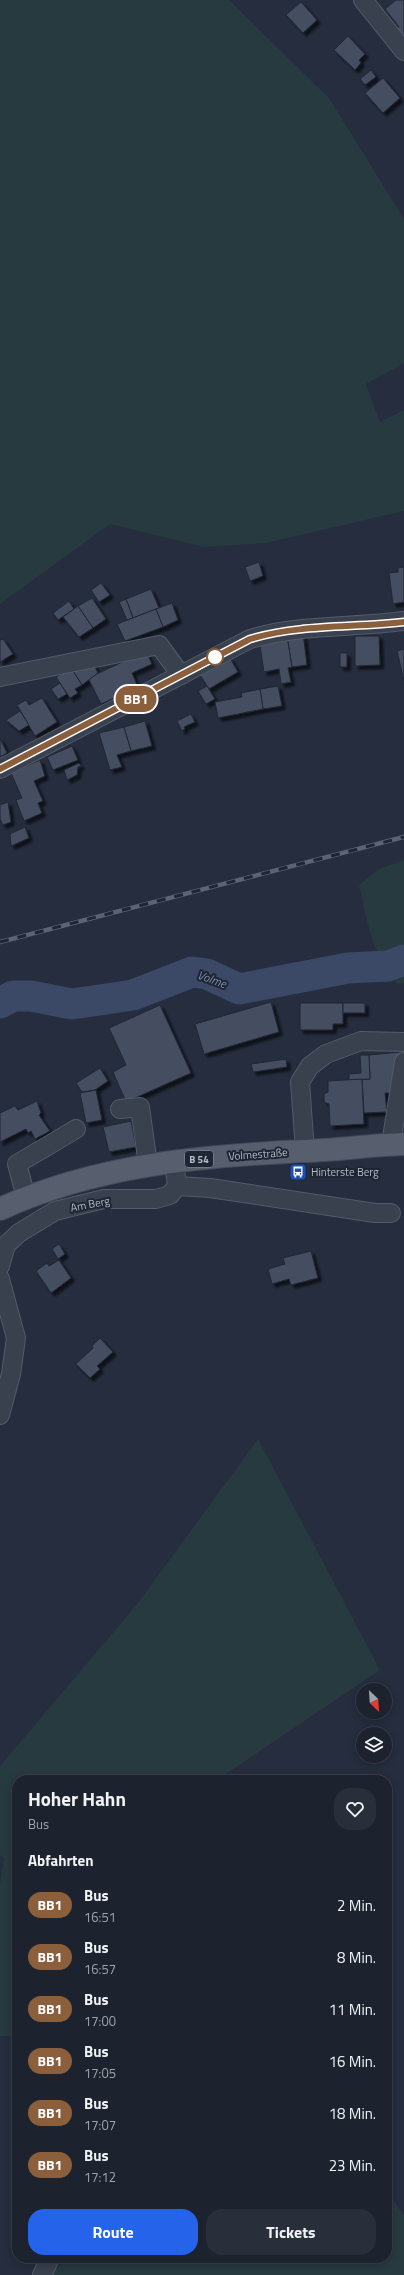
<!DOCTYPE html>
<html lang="de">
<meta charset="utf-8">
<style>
body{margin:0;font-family:"Titillium Web",sans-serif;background:#292f3a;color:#f1f3f6;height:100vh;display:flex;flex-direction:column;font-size:15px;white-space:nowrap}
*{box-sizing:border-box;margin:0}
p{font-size:13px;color:#a0a4aa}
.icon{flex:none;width:22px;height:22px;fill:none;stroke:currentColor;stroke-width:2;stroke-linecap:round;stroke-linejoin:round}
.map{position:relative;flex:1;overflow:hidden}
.panel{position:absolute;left:12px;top:1775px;width:380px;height:488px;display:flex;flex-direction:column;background:#1c222e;border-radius:16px;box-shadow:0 2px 10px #0003,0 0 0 1px #3a3f4a}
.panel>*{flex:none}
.badge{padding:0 8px;border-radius:13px;font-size:14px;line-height:26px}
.needle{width:26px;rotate:155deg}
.tools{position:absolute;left:356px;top:1683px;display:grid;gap:8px}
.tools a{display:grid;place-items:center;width:36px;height:36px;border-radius:50%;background:#1c222e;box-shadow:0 2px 10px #0003,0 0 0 1px #3a3f4a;font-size:20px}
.map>.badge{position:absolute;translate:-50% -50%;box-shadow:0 0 0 2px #fff}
h2{padding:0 16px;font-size:15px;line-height:36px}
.round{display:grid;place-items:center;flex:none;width:42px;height:42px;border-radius:16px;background:#292f3a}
.head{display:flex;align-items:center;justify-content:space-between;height:68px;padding:0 16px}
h1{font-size:19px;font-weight:700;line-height:30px}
.button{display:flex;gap:8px;margin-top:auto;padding:8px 16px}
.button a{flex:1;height:46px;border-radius:16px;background:#2563eb;color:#fff;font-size:16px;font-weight:700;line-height:46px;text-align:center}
.button a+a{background:#292f3a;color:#f1f3f6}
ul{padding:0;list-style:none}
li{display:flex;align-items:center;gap:12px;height:52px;padding:0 16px}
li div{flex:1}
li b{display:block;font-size:15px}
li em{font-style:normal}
li .badge{min-width:44px;font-weight:700;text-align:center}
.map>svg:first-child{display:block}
.green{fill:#273a3f}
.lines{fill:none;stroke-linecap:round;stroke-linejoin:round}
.river{stroke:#3b4967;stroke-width:31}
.building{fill:#444d60;stroke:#202735;filter:url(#shadow)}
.minor-casing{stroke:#545b69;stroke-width:20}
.major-casing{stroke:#424957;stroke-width:24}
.minor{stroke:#39404e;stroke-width:18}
.major{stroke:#575f6e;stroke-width:22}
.rail-casing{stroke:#5b6375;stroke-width:4.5}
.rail{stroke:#1e2533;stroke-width:3;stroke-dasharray:9;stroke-linecap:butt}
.line-casing{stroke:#fff;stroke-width:9}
.line{stroke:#8b5e3c;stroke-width:6}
.stop-dot{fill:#fff;stroke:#8b5e3c;stroke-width:2}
.labels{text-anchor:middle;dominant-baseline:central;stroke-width:4;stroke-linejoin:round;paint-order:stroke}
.shield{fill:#1e2533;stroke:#888e9c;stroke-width:1}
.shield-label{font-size:10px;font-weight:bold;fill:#b5bbc9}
.street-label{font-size:11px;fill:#b5bbc9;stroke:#1e2533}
.poi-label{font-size:11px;fill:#b5bbc9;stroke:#1e2533;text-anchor:start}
.water-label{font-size:12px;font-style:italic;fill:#7d8eb0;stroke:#1e2533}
</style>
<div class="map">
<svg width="404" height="2275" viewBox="0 0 404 2275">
<defs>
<filter id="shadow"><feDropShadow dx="3.5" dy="3.5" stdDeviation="1" flood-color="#0009"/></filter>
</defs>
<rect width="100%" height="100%" fill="#252d3e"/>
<g class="green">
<polygon points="0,0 229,0 329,98 404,219 404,363 366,384 380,422 404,410 404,511 266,543 204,547 110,524 0,604"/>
<path d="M404,860V983L397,984C371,949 368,926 359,885L379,869Z"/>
<polygon points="258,1439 380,1670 217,1780 17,1780 17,2036 0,2036 0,1884 4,1858 0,1855 0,1766 138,1603"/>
<polygon points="387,2192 404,2215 404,2275 49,2275 63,2263 67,2263 61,2258 387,2258"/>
</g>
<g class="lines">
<polyline class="river" points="0,1003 13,996 31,996 72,1004 133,995 192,972 207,974 239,989 348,968 388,966 404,960"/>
</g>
<g class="building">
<polygon points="396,0 404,0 404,38 397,29 399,27 385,9"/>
<polygon points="301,2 317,20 303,33 286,15"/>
<polygon points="348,36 365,54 359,60 361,63 355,70 334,50"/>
<polygon points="371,70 376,77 365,85 360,79"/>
<polygon points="383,78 400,98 383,113 365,93"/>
<polygon points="259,562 263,576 250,581 245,567"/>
<polygon points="404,567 404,602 393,604 389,573 398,572 398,568"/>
<polygon points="101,583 110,595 99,602 91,590"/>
<polygon points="151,589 159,608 133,618 126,599"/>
<polygon points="92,598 106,619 93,628 78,606"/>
<polygon points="126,599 133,618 127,620 119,602"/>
<polygon points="69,601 74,609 58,620 53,613"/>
<polygon points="172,603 178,620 163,627 156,609"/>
<polygon points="78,606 93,628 79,637 63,617"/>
<polygon points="156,609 163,627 125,641 117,624"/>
<polygon points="303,633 307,665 292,667 287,636"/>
<polygon points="287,636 292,667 288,668 291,682 281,684 279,669 264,672 259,640"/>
<polygon points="355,636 379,636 380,665 355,666"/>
<polygon points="3,639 13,654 0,662 0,640"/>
<polygon points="404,649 404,681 397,651"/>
<polygon points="146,651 152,664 132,673 138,687 101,704 88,678"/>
<rect x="340" y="653" width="7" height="14"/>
<polygon points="230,658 238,672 209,689 200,675"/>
<polygon points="92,660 98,673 82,685 71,668"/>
<polygon points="71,668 82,685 75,689 78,693 70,698 56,677"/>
<polygon points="60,683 67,694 58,699 51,689"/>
<polygon points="207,686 215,699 206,704 198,691"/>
<polygon points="278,686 282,706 263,709 260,689"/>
<polygon points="260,689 263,709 218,718 215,702 242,697 241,693"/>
<polygon points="42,698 57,722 35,736 17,705 26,700 29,705"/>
<polygon points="20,711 29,725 19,731 6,720"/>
<polygon points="191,714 195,722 184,727 185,729 182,731 177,721"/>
<polygon points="145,721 152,746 131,751 124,727"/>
<polygon points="124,727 131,751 117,755 122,767 110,770 99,733"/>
<polygon points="0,738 7,753 0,757"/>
<polygon points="72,746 78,760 53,770 47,757"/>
<polygon points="40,760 45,776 34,781 43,801 38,803 42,813 24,821 16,800 22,798 11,773"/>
<polygon points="79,763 81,766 78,767 77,775 67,780 64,770"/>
<polygon points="8,802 11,822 3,825 0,819 0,805"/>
<polygon points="25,827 29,838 11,846 10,834"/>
<polygon points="271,1002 279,1032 204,1054 195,1024"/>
<polygon points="300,1003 343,1003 343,1024 333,1024 333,1030 300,1030"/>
<rect x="343" y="1003" width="22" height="10"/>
<polygon points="160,1005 191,1073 126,1102 113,1072 126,1065 109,1028"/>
<polygon points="401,1052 392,1093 385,1093 387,1112 364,1113 362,1079 370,1079 369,1055"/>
<polygon points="360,1055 369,1055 370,1079 349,1080 349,1074 361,1073"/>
<polygon points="286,1059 287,1067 253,1072 251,1064"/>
<polygon points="100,1068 108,1081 95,1090 82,1092 76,1083"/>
<polygon points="362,1079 364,1124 330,1126 329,1104 324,1102 324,1094 328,1092 328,1081"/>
<polygon points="96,1090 102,1120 86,1123 80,1093"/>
<polygon points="37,1101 41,1113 39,1115 50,1131 35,1139 31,1131 28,1133 26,1129 0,1142 0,1113 15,1106 18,1110"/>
<polygon points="131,1121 136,1147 109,1152 103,1127"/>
<polygon points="59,1244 65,1254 58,1259 52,1249"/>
<polygon points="311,1251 318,1278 291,1285 289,1279 272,1284 268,1269 285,1264 283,1258"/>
<polygon points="59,1260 71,1278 51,1293 36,1271 47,1263 49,1266"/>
<polygon points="100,1338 113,1352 97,1366 100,1369 90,1378 74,1362 77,1363 93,1348 92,1346"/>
</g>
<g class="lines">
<g class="minor-casing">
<g id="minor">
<polyline points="363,0 404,51"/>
<polyline points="0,677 159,645 181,675"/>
<path d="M0,769L250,639C300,624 353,628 404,621"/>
<polyline points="120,1109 140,1107 148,1165"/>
<polyline points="391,1144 404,1062"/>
<polyline points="305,1151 300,1082 310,1066 326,1054 361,1041 404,1042"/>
<polyline points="177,1186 210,1188 375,1213 391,1213"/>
<polyline points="26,1197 17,1164 76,1129"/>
<polyline points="0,1266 6,1245 19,1233 55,1211 104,1199 156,1199 170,1195 177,1186 174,1162"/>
<polyline points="0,1279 16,1338 11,1374 0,1415"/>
<polyline points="42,2275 50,2258"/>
</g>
</g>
<g class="major-casing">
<path id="major" d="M0,1209C96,1165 200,1156 304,1151C338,1150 371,1145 404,1144"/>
</g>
<use href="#minor" class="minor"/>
<use href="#major" class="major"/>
<g class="rail-casing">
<polyline id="rail" points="0,942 404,837"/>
</g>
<use href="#rail" class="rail"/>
</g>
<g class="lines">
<g class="line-casing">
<path id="line" d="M0,769L250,639C300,624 353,628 404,622"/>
</g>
<use href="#line" class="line"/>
</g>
<defs>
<g id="bus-square" transform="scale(0.9)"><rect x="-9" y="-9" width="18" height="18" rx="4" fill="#1a4fb4" stroke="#1e2533"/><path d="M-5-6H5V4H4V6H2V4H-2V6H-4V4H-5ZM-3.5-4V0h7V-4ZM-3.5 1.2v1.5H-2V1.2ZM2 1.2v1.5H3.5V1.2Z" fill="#fff"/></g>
</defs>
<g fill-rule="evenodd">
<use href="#bus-square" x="298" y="1172"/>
</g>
<circle class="stop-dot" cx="215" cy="657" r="8"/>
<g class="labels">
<rect class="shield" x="185" y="1151" width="28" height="16" rx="3"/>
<g class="shield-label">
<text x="199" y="1159">B 54</text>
</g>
<g class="street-label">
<text transform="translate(258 1154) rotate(-4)">Volmestraße</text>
<text transform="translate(90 1204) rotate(-11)">Am Berg</text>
</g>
<g class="poi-label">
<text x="311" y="1172">Hinterste Berg</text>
</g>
<g class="water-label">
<text transform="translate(212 979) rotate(20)">Volme</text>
</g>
</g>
</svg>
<div class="tools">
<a><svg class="needle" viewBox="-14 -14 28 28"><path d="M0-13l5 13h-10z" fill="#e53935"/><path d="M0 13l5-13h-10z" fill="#a0a4aa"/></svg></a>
<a><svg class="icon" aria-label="layers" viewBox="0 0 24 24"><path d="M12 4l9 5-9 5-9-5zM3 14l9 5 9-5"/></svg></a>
</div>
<b class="badge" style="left:136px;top:699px;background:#8b5e3c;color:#fff">BB1</b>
<section class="panel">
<div class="head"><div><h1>Hoher Hahn</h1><p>Bus</p></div><a class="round"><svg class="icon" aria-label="heart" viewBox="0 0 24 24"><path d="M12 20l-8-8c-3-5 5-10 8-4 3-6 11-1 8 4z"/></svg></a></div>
<h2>Abfahrten</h2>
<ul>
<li><span class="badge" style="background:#8b5e3c;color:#fff">BB1</span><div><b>Bus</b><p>16:51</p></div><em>2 Min.</em></li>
<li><span class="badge" style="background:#8b5e3c;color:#fff">BB1</span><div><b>Bus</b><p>16:57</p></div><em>8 Min.</em></li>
<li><span class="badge" style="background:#8b5e3c;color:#fff">BB1</span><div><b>Bus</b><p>17:00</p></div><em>11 Min.</em></li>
<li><span class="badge" style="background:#8b5e3c;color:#fff">BB1</span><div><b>Bus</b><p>17:05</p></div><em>16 Min.</em></li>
<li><span class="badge" style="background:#8b5e3c;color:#fff">BB1</span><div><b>Bus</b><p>17:07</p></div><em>18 Min.</em></li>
<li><span class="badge" style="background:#8b5e3c;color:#fff">BB1</span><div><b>Bus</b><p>17:12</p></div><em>23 Min.</em></li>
</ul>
<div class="button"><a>Route</a><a>Tickets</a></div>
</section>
</div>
